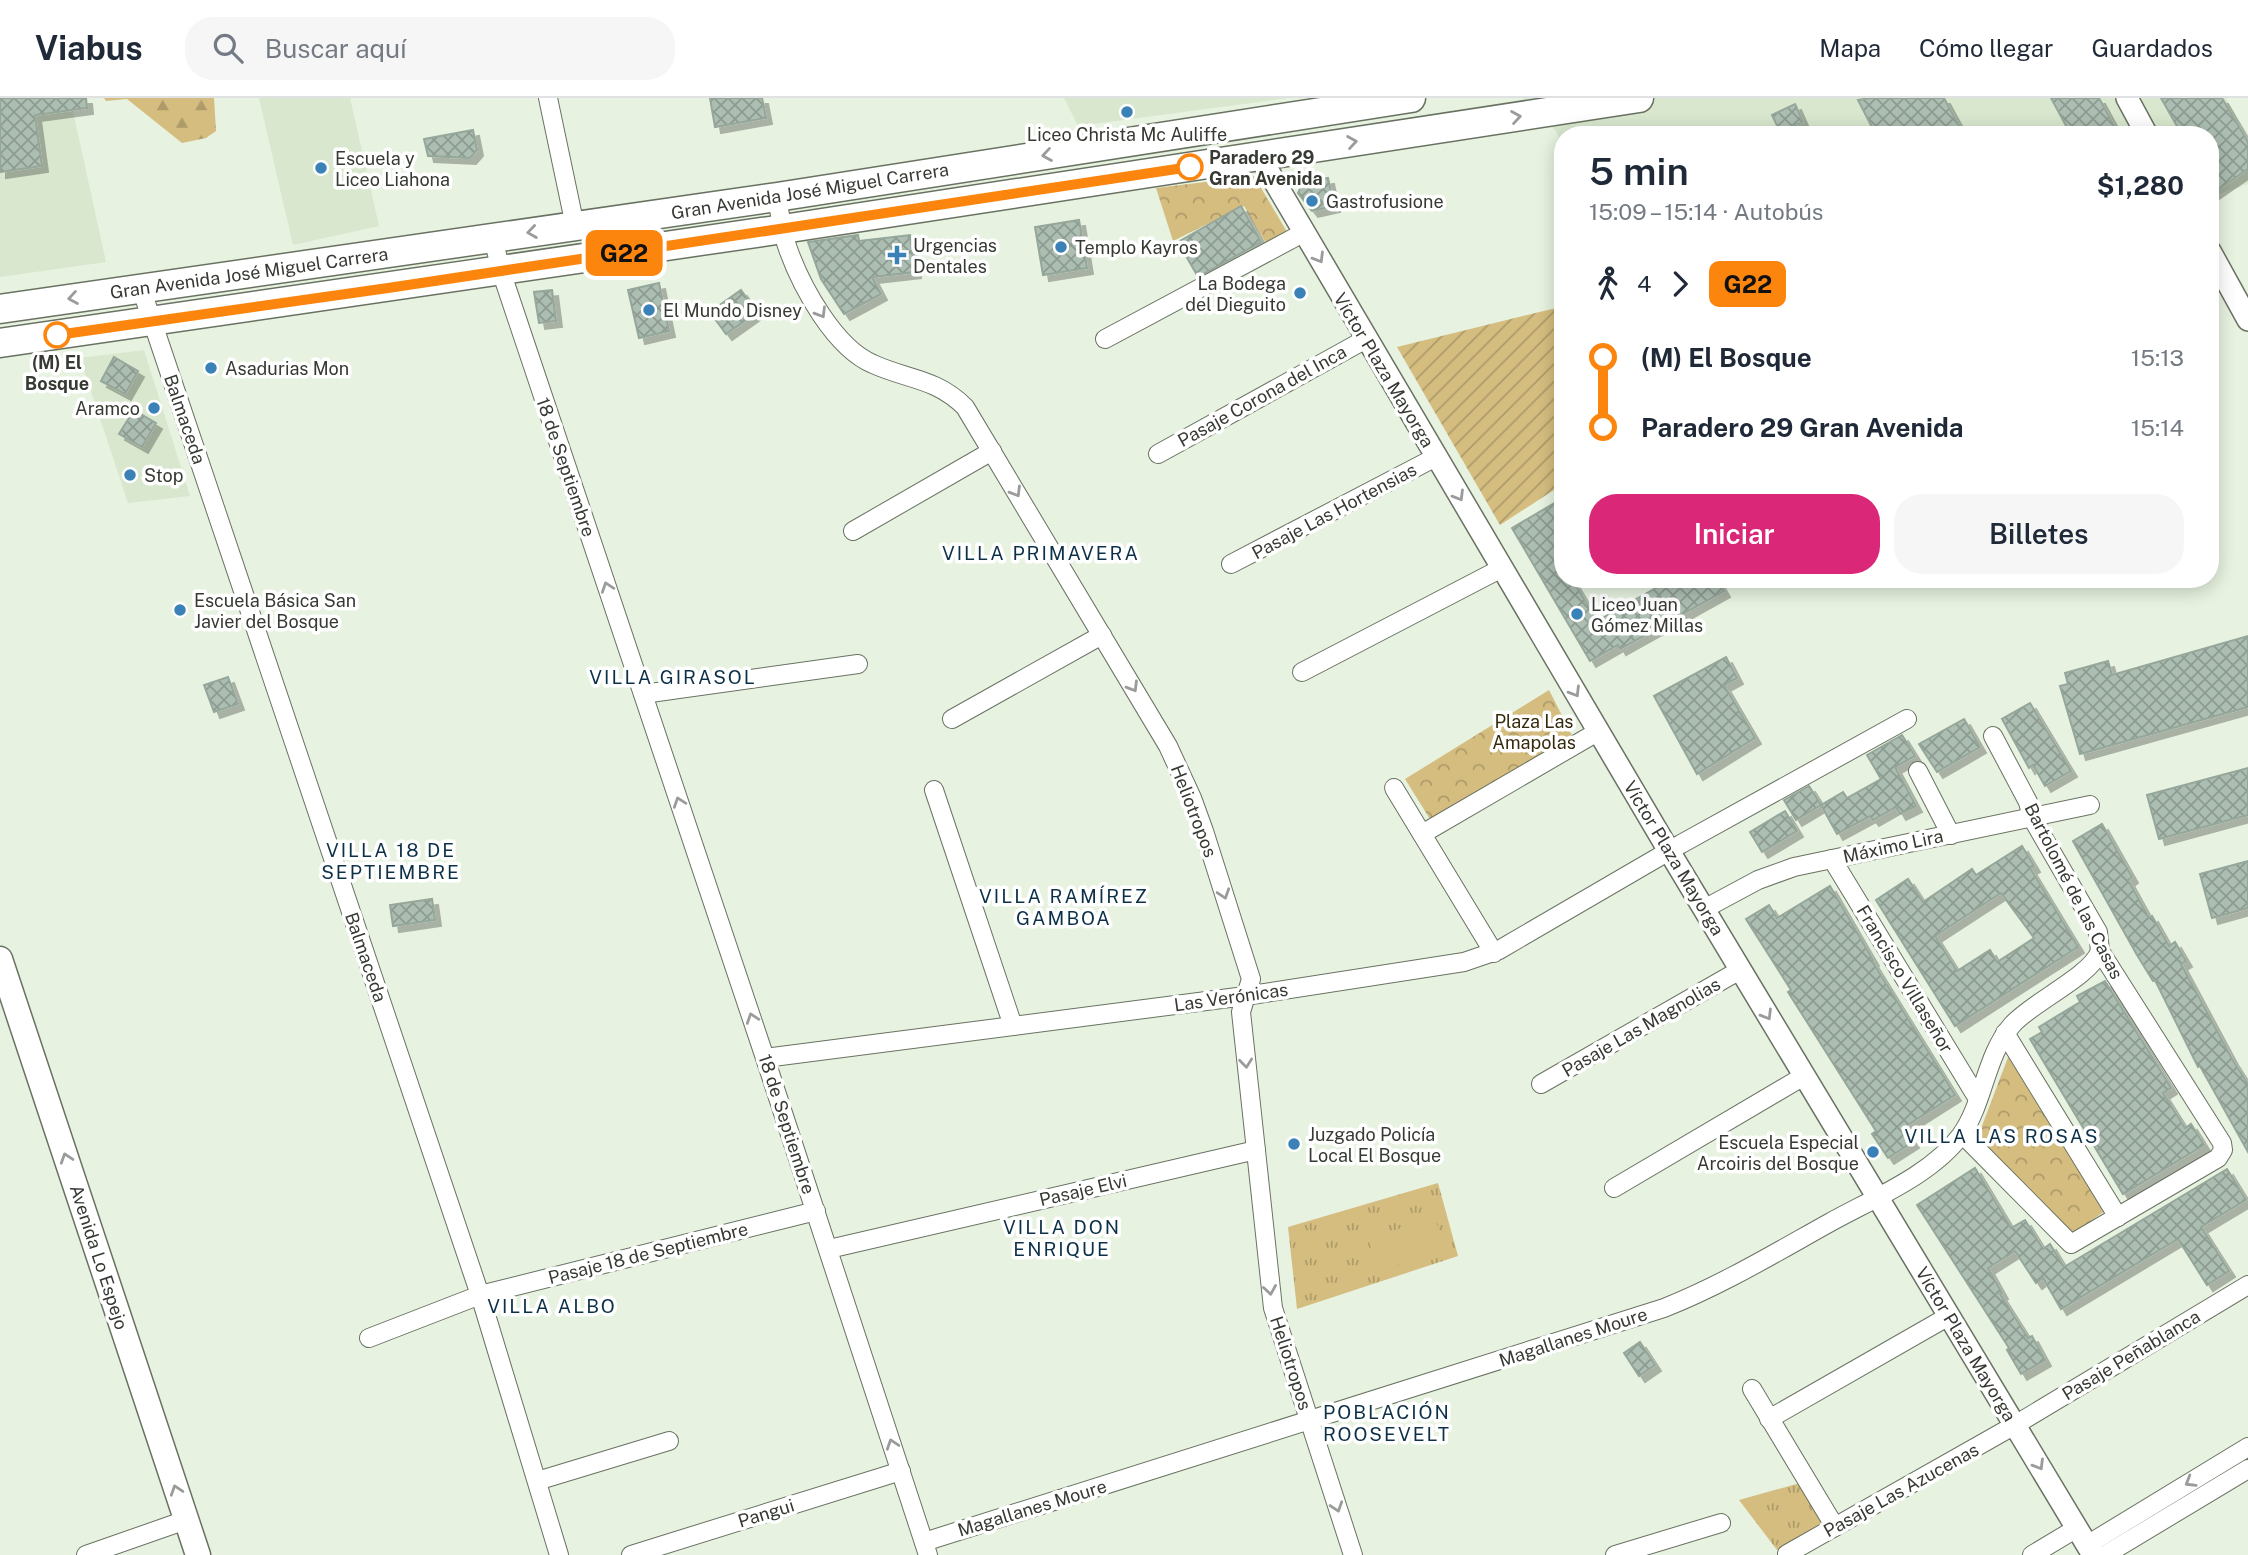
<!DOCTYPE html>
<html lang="es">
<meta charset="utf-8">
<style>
body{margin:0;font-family:"Public Sans",sans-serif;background:#f6f6f7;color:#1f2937;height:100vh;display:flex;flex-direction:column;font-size:26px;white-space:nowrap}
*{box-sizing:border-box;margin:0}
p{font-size:23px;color:#747a83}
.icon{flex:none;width:38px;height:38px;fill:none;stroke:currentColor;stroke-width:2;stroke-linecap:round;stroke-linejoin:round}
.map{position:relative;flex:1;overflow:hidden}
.sheet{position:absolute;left:1554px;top:28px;width:665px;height:462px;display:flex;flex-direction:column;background:#fff;border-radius:28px;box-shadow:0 4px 18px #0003}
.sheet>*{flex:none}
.badge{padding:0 14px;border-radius:10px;font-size:24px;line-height:46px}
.map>.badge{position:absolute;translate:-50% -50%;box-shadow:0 0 0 4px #fff}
.legs{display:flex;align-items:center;gap:10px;height:77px;padding:0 35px;font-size:23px}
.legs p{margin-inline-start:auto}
.head{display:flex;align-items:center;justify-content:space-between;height:119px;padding:0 35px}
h1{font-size:38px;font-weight:600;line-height:52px}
.action{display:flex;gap:14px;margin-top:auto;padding:14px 35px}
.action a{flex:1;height:80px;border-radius:28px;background:#db2777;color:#fff;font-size:28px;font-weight:600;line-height:80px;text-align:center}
.action a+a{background:#f6f6f7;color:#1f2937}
ul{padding:0 35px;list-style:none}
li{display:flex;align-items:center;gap:24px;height:70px;font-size:26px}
li i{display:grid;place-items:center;width:10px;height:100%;margin:0 9px;background:currentColor}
li i::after{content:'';width:18px;height:18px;margin:-9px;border:5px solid;border-radius:50%;background:#fff}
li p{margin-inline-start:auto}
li:first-child i{background:linear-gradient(#0000 50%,currentColor 0)}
li:last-child i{background:linear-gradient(currentColor 50%,#0000 0)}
header{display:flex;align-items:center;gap:42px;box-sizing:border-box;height:98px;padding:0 35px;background:#fff;border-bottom:2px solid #e0e1e3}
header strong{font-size:33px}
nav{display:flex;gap:38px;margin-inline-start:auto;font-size:24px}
.search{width:490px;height:63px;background:#f6f6f7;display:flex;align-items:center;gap:18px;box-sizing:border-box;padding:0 24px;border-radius:28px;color:#747a83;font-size:26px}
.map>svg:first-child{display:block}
.built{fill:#d8e7ce}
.grass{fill:url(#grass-tufts)}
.forest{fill:url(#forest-firs)}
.park{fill:url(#park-crowns)}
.garden{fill:url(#garden-furrows)}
.pitch{fill:#d5bd80}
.building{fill:url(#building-cross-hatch);stroke:#95a79a;stroke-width:2;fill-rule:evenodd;filter:url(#shadow)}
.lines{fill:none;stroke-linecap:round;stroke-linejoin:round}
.minor-casing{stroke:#697262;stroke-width:20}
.tertiary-casing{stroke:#697262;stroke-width:24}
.secondary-casing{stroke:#697262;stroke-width:27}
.primary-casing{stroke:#697262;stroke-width:31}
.minor{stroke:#fff;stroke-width:18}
.tertiary{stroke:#fff;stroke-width:21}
.secondary{stroke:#fff;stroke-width:24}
.primary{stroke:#fff;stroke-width:28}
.oneway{stroke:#9a9c99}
.line-1-casing{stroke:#fff;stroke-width:16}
.line-1{stroke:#fc850d;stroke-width:10}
.poi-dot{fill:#3981b6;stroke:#fff;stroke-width:2.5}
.stop-1-dot{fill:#fff;stroke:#fc850d;stroke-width:3.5}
.labels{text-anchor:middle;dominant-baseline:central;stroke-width:7;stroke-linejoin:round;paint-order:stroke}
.poi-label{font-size:18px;fill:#363a33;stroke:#fff;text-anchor:start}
.stop-label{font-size:18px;font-weight:bold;fill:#363a33;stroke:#fff;text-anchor:start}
.street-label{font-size:18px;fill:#363a33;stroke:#fff}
.park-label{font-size:18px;fill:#362b0d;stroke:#fff}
.neighbourhood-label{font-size:19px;letter-spacing:2px;fill:#0c3048;stroke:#fff}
</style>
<header>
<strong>Viabus</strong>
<div class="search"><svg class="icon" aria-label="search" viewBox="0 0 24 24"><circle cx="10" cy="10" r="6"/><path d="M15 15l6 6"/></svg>Buscar aquí</div>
<nav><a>Mapa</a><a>Cómo llegar</a><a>Guardados</a></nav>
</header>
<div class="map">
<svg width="2248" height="1457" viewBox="0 0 2248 1457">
<defs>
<pattern id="grass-tufts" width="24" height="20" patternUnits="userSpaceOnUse" patternTransform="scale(1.75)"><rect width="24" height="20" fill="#d5bd80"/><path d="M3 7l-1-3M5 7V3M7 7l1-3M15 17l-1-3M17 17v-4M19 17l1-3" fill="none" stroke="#ae9b69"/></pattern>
<pattern id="forest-firs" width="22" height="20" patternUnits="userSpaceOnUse" patternTransform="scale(1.75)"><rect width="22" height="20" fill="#d5bd80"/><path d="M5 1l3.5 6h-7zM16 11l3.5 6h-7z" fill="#ae9b69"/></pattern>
<pattern id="park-crowns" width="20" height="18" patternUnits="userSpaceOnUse" patternTransform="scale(1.75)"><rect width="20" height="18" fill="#d5bd80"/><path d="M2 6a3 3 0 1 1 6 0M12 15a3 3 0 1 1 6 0" fill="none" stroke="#ae9b69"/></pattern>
<pattern id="garden-furrows" width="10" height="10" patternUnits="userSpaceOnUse" patternTransform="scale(1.75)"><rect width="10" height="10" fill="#d5bd80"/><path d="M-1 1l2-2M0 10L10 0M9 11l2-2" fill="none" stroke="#ae9b69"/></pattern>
<pattern id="building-cross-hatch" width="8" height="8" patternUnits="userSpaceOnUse" patternTransform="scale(1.75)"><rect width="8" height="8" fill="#acbeb1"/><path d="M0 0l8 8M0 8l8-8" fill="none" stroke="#8d9b91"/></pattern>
<filter id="shadow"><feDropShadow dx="6" dy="6" stdDeviation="0" flood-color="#0004"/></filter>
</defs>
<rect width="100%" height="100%" fill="#e7f2e0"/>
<g class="built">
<polygon points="0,0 70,0 106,164 0,179"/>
<polygon points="259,0 350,0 379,128 293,147"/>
<polygon points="1064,0 1288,0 1078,28"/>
<polygon points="1523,0 2226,0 2248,43 2248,86 2210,99 2210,37 1563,37 1563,48 1556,33"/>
<polygon points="144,252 190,398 128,405 80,260"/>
</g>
<g class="grass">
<polygon points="1438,1085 1458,1158 1297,1211 1288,1129"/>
<polygon points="1800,1385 1825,1423 1777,1452 1739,1402"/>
</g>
<polygon class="forest" points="104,0 214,0 216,33 206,40 182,45 127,1 106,3"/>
<g class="park">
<polygon points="1254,78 1290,139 1270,152 1244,108 1173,143 1156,90"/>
<polygon points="1549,592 1574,641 1433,726 1405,681"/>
<polygon points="2010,954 2106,1112 2070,1138 1977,1041"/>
</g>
<polygon class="garden" points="1556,210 1563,221 1563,386 1500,427 1397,249"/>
<polygon class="pitch" points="1435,1120 1445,1153 1378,1173 1368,1140"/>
<g class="building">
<polygon points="0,0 86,0 87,10 35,17 42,68 0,74"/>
<polygon points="710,0 762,0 766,20 715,29"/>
<polygon points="1870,0 1944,0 1964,37 1876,37 1858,2"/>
<polygon points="2051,0 2099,0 2119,37 2071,37"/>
<polygon points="2161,0 2222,0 2248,44 2248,71 2210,97 2210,37 2182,37"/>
<polygon points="1795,6 1803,24 1780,34 1772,17"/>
<polygon points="473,32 477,52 470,60 428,58 424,41"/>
<polygon points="1328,80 1334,108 1312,113 1298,95 1303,84"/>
<polygon points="1241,108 1261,144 1198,179 1178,144"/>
<polygon points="1079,122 1087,170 1043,177 1035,129"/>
<polygon points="858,137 859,143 910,137 915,174 872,179 881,196 844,216 821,181 808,144"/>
<polygon points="659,185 669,233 639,240 628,192"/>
<polygon points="552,192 556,223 539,225 534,194"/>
<polygon points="741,192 757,214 726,236 710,214"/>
<polygon points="114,259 138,273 125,296 101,283"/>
<polygon points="134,312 156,325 142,349 119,336"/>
<polygon points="1563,400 1563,447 1555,452 1563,465 1563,481 1572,481 1597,523 1672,481 1717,481 1724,493 1620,551 1618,547 1590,563 1512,430"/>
<polygon points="2248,538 2248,609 2080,656 2060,588 2068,586 2065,575 2108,563 2112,577"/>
<polygon points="1726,559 1737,580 1724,587 1755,640 1697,676 1654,598"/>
<polygon points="228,579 238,606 214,614 204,587"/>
<polygon points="2030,605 2071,673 2045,688 2033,667 2029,670 2002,621"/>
<polygon points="1964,621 1980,649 1937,674 1919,646"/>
<polygon points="1902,637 1915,658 1895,669 1916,708 1900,716 1896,709 1873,722 1870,718 1837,736 1821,707 1843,694 1847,700 1881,681 1867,657"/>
<polygon points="2248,670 2248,717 2159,741 2147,697"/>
<polygon points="1809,688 1821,707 1796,722 1784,702"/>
<polygon points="1785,713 1797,733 1762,754 1750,734"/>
<polygon points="2102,726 2132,779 2128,782 2149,820 2152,818 2169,848 2175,844 2186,863 2181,866 2232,961 2248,986 2248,1054 2200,968 2198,969 2155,882 2153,883 2137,857 2073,743"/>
<path d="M2022,748L2034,768L2030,770L2078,849L1955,928L1876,802L1908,781L1923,804L1972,771L1976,777ZM2001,795L2034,840L1997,864L1990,852L1957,873L1935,838Z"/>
<polygon points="2248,763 2248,810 2212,820 2200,776"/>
<polygon points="1830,788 1873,862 1872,863 1955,997 1903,1030 1913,1044 1888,1060 1872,1036 1876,1033 1788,894 1791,892 1746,821 1769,807 1777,820"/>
<polygon points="432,801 435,822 393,828 390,807"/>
<polygon points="2105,883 2171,990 2163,995 2185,1030 2191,1026 2204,1047 2123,1096 2030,941 2042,934 2039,929 2080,904 2077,898"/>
<polygon points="1975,1070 2011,1130 2025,1122 2043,1151 2050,1146 2064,1169 2227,1071 2246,1102 2201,1129 2229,1173 2207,1187 2178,1141 2061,1211 2043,1180 2036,1185 2015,1153 1988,1170 2002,1195 2000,1196 2028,1240 2032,1238 2045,1262 2021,1276 2007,1252 2009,1250 1917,1107"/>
<polygon points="1640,1244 1655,1267 1639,1278 1624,1255"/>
</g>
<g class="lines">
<g class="minor-casing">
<g id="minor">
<polyline points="548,0 575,128"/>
<path d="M777,99C780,116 782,135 788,151C802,190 835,250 873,266C908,282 936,280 965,309L1168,648L1192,700L1204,733L1251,881L1241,914L1273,1210L1353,1457"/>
<polyline points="493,140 501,173 765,960 928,1457"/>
<polyline points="141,190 480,1197 559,1457"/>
<polyline points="1105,241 1303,135"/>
<polyline points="1158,356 1366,241"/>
<polyline points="853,433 992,353"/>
<polyline points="1231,466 1436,359"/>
<polyline points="1302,574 1502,470"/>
<polyline points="643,596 858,566"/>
<polyline points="952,621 1102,537"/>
<polyline points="1918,673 1951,737"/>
<polyline points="1394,690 1494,855"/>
<polyline points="934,692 1013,928"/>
<polyline points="1422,736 1599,633"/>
<polyline points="1832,761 1978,1001"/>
<polyline points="1704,811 1758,782 1794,769 2090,707"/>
<polyline points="2005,935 2118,1119"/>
<polyline points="765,960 1245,898 1464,864 1499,852 1681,746 1907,621"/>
<polyline points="1541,986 1740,872"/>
<polyline points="1962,1036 2071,1146 2218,1060 2223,1052 2222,1045 2100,853 2098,834 2032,720 2028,704 1993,638"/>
<polyline points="1614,1090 1804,978"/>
<polyline points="829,1151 1256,1052"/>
<polyline points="369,1240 480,1197 816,1113"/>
<polyline points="1752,1291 1835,1429"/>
<polyline points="1769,1321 1949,1218"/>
<polyline points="537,1383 669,1343"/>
<path d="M924,1444L1664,1210C1722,1187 1775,1155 1829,1125C1872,1101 1932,1077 1961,1037C1984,1005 1985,958 2012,927C2032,904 2090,879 2100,853"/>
<polyline points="2087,1447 2248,1349"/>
<polyline points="1787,1456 2015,1327 2248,1187"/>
<polyline points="86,1457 186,1422"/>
<polyline points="631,1457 901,1373"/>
<polyline points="1615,1457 1721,1425"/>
<polyline points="2032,1457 2077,1430"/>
<polyline points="2105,1457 2248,1371"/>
</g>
</g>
<g class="tertiary-casing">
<g id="tertiary">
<polyline points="2127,0 2147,37"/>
<polyline points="1260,59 1669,753 2093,1457"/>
<polyline points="2210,153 2248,222"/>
</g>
</g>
<g class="secondary-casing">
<polyline id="secondary" points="0,861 198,1457"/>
</g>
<g class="primary-casing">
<g id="primary">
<polyline points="0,211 777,99 1411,0"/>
<polyline points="0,245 783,131 1639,0"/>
</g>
</g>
<use href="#minor" class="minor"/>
<use href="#tertiary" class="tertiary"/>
<use href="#secondary" class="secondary"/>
<use href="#primary" class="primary"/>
</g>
<defs><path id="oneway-chevron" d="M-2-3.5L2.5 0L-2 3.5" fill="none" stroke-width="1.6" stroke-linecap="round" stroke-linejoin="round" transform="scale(1.75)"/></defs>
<g class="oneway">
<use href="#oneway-chevron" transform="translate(1516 19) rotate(-9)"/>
<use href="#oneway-chevron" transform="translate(1352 44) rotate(-9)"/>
<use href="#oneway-chevron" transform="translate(1047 57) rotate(171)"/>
<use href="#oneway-chevron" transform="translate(532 134) rotate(172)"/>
<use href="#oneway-chevron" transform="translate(1319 160) rotate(59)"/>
<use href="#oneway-chevron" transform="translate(73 200) rotate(171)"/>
<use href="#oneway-chevron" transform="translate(821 215) rotate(59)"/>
<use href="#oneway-chevron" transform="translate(1016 394) rotate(59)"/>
<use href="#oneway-chevron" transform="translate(1459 398) rotate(59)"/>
<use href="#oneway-chevron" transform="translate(607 489) rotate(-109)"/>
<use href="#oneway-chevron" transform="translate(1133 589) rotate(59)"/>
<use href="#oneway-chevron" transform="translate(1575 594) rotate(59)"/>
<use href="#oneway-chevron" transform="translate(679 704) rotate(-109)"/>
<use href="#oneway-chevron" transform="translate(1224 796) rotate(72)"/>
<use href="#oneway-chevron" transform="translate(1767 917) rotate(59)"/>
<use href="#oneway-chevron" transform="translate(752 920) rotate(-109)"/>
<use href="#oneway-chevron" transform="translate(1246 965) rotate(84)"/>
<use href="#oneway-chevron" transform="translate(66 1060) rotate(-108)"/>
<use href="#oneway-chevron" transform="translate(1270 1192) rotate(81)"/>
<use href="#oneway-chevron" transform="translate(892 1346) rotate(-108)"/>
<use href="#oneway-chevron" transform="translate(2039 1367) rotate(59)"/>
<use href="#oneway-chevron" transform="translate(2190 1384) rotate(149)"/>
<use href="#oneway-chevron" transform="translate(176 1392) rotate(-108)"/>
<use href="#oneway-chevron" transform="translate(1337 1409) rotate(72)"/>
</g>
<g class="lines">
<g class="line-1-casing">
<polyline id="line-1" points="57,237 388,190 1190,69"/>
</g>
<use href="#line-1" class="line-1"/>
</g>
<g class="poi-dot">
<circle cx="1127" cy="14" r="7"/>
<circle cx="321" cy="70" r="7"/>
<circle cx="1312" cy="103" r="7"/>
<circle cx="1061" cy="149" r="7"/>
<path d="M893.5 146.5h7v7h7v7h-7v7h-7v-7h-7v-7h7z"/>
<circle cx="1300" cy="195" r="7"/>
<circle cx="649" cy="212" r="7"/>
<circle cx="211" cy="270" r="7"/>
<circle cx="154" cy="310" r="7"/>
<circle cx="130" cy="377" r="7"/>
<circle cx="180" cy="512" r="7"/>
<circle cx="1577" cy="516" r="7"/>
<circle cx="1294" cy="1046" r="7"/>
<circle cx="1873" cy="1054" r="7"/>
</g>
<g class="stop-1-dot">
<circle cx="1190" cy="69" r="12"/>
<circle cx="57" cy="237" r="12"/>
</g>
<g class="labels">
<g class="poi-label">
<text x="1127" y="36" text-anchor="middle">Liceo Christa Mc Auliffe</text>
<text x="335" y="60">Escuela y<tspan x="335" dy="21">Liceo Liahona</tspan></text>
<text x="1326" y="103">Gastrofusione</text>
<text x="913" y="147">Urgencias<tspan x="913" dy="21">Dentales</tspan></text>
<text x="1075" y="149">Templo Kayros</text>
<text x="1286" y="185" text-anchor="end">La Bodega<tspan x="1286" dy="21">del Dieguito</tspan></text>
<text x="663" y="212">El Mundo Disney</text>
<text x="225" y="270">Asadurias Mon</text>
<text x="140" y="310" text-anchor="end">Aramco</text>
<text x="144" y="377">Stop</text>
<text x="194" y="502">Escuela Básica San<tspan x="194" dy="21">Javier del Bosque</tspan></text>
<text x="1591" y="506">Liceo Juan<tspan x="1591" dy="21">Gómez Millas</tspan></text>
<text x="1308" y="1036">Juzgado Policía<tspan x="1308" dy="21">Local El Bosque</tspan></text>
<text x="1859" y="1044" text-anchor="end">Escuela Especial<tspan x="1859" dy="21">Arcoiris del Bosque</tspan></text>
</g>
<g class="stop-label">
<text x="1209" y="59">Paradero 29<tspan x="1209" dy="21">Gran Avenida</tspan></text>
<text x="57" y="264" text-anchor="middle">(M) El<tspan x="57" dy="21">Bosque</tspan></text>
</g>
<g class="street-label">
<text transform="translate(810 93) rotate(-9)">Gran Avenida José Miguel Carrera</text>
<text transform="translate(249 175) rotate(-8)">Gran Avenida José Miguel Carrera</text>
<text transform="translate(1384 272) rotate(59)">Víctor Plaza Mayorga</text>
<text transform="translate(1262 298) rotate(-29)">Pasaje Corona del Inca</text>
<text transform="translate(185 321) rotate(71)">Balmaceda</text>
<text transform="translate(566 369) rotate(71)">18 de Septiembre</text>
<text transform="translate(1334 413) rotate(-28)">Pasaje Las Hortensias</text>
<text transform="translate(1194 713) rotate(69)">Heliotropos</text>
<text transform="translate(1893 748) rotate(-12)">Máximo Lira</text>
<text transform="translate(1674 760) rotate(59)">Víctor Plaza Mayorga</text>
<text transform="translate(2074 793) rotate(63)">Bartolomé de las Casas</text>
<text transform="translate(366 859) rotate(71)">Balmaceda</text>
<text transform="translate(1905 881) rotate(59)">Francisco Villaseñor</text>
<text transform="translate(1231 899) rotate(-8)">Las Verónicas</text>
<text transform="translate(1641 929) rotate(-30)">Pasaje Las Magnolias</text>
<text transform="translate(787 1026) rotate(72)">18 de Septiembre</text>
<text transform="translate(1083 1092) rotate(-13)">Pasaje Elvi</text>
<text transform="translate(648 1155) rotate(-14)">Pasaje 18 de Septiembre</text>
<text transform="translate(99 1159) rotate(72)">Avenida Lo Espejo</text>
<text transform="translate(1573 1239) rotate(-18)">Magallanes Moure</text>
<text transform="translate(1966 1246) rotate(59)">Víctor Plaza Mayorga</text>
<text transform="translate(2131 1257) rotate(-31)">Pasaje Peñablanca</text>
<text transform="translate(1291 1265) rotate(72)">Heliotropos</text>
<text transform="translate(1901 1392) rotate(-29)">Pasaje Las Azucenas</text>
<text transform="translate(1032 1410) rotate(-17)">Magallanes Moure</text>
<text transform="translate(766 1415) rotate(-17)">Pangui</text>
</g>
<g class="park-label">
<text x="1534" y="623">Plaza Las<tspan x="1534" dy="21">Amapolas</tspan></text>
</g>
<g class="neighbourhood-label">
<text x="1041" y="455">VILLA PRIMAVERA</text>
<text x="673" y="579">VILLA GIRASOL</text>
<text x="391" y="752">VILLA 18 DE<tspan x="391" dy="22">SEPTIEMBRE</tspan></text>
<text x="1064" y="798">VILLA RAMÍREZ<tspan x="1064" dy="22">GAMBOA</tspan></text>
<text x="2002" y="1038">VILLA LAS ROSAS</text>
<text x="1062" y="1129">VILLA DON<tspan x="1062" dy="22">ENRIQUE</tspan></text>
<text x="552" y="1208">VILLA ALBO</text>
<text x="1387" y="1314">POBLACIÓN<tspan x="1387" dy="22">ROOSEVELT</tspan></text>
</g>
</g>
</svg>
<b class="badge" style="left:624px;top:155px;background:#fc850d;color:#111">G22</b>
<section class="sheet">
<div class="head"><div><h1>5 min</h1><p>15:09 – 15:14 · Autobús</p></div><b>$1,280</b></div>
<div class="legs"><svg class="icon" aria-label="walk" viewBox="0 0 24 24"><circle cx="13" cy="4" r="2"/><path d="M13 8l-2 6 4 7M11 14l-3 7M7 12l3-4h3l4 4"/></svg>4<svg class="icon" aria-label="forward" viewBox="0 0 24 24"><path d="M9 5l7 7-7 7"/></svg><b class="badge" style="background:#fc850d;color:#111">G22</b></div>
<ul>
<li><i style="color:#fc850d"></i><b>(M) El Bosque</b><p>15:13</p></li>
<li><i style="color:#fc850d"></i><b>Paradero 29 Gran Avenida</b><p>15:14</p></li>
</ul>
<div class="action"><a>Iniciar</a><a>Billetes</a></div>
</section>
</div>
